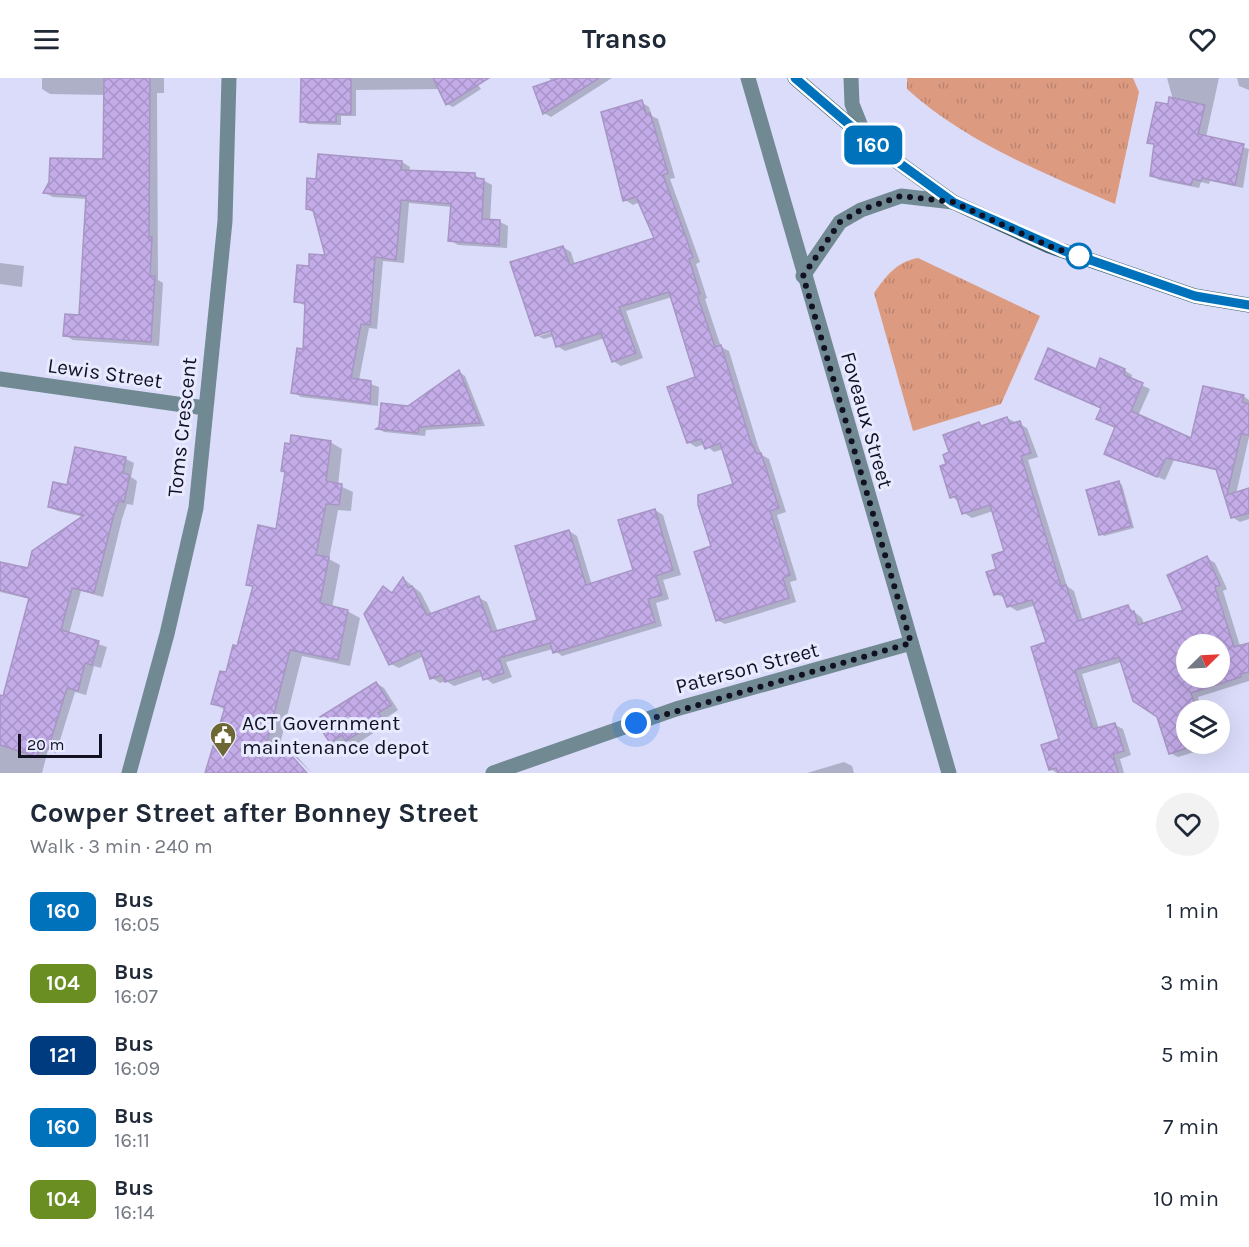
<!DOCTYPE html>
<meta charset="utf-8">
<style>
body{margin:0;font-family:Karla,sans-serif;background:#f2f2f3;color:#1f2937;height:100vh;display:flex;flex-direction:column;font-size:22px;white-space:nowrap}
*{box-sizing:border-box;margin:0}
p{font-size:20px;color:#747a83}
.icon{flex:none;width:33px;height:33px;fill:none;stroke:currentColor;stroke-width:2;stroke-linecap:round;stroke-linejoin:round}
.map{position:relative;height:695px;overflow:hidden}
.side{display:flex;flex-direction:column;background:#fff;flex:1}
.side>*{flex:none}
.badge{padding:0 12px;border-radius:9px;font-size:21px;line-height:39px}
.needle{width:39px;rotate:66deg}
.fabs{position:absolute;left:1176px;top:556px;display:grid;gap:12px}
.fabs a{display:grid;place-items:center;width:54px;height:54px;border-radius:50%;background:#fff;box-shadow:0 6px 24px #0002;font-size:30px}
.scale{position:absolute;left:18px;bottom:15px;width:84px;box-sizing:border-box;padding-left:6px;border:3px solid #112;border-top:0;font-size:16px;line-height:21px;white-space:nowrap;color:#112;-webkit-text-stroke:4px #e8eaff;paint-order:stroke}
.you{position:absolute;width:30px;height:30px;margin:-15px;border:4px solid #fff;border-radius:50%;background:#1a73e8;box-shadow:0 0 0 9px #1a73e833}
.map>.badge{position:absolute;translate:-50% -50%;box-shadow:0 0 0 3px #fff}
.round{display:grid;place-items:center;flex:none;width:63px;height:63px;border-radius:32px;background:#f2f2f3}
.head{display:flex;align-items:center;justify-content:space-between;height:102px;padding:0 30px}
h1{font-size:28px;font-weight:700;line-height:45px}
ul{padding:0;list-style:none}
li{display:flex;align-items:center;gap:18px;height:72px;padding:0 30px}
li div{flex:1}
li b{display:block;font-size:22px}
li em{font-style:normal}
li .badge{min-width:66px;font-weight:700;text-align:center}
header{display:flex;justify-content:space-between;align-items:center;height:78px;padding:0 30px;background:#fff;font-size:27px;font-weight:700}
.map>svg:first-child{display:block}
.park{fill:url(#park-tufts)}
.shadow{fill:#0003;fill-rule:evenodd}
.building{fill:url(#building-cross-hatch);stroke:#a795c4;stroke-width:1.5;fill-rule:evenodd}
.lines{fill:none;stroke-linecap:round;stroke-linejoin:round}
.street{stroke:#708992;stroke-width:15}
.secondary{stroke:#3b606d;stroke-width:15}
.line-casing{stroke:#fff;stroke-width:14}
.line{stroke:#0072bc;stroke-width:9}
.walk{stroke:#112;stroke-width:6;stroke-dasharray:0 10.8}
.stop-dot{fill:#fff;stroke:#0072bc;stroke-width:3}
.labels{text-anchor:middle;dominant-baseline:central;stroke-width:6;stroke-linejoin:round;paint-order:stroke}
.street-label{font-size:21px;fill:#112;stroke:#e8eaff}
.poi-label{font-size:21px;fill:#112;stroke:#e8eaff;text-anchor:start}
</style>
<header><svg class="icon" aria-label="menu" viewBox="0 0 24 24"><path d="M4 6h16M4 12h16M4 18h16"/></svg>Transo<svg class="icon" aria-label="heart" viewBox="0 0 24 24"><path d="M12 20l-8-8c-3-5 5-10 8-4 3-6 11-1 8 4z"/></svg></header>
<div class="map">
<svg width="1249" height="695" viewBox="0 0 1249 695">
<defs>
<pattern id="park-tufts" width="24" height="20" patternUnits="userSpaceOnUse" patternTransform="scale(1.5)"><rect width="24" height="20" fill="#dc9b81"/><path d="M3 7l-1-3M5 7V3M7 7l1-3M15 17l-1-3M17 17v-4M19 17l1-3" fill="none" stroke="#bc846f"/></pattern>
<pattern id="building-cross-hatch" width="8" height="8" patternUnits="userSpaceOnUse" patternTransform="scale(1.5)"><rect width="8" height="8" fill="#c4ace9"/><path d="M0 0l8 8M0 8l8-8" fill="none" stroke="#a793c8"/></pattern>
</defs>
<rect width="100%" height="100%" fill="#dadcfa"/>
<g class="park">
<path d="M907,0H1133L1139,14L1115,126C1042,94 967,65 907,11Z"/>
<path d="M918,180L1040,238L1001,326L913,353L874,215C886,198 896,184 918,180Z"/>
</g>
<g class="shadow">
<polygon points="42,0 164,0 164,15 157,15 158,202 163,205 159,268 73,262 65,257 80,238 87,121 53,119 45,115 104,83 105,17 50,16 42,11"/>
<polygon points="302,0 473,0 481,11 453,29 447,26 440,11 356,12 356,38 341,38 341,47 308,46 302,43"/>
<polygon points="549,0 612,0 551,39 544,35 553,4"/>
<polygon points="1167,0 1219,0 1206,59 1249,71 1243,110 1210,103 1209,106 1201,104 1199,110 1159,102 1151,97 1155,67 1149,64 1175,29"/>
<polygon points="1237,0 1249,0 1249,12 1239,8"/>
<path d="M641,24L649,29L652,38L658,41L675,100L670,101L700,184L696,186L707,220L705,221L721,269L729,273L758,368L762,377L769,381L786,434L777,437L797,502L790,504L796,524L725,546L717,542L713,469L697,419L735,407L724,371L714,374L705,366L696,369L688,364L697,300L672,219L626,233L643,280L621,288L613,283L605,260L565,273L557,268L554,258L544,261L536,257L563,169L571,174L575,187L656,161L640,124L633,127L625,122ZM558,252L540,258V254Z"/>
<polygon points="402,84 410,89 409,94 474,97 492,107 490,143 500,144 508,148 507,170 458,167 450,162 452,129 409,125 404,185 383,183 377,251 369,250 359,302 379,309 378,328 301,319 293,314 304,272 306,228 296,223 310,190 327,179 315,135 307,131 318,102"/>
<polygon points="0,185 24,188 22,209 0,206"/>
<polygon points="1124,292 1132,297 1131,302 1150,311 1138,338 1193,362 1243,318 1249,322 1249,359 1236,416 1249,412 1249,441 1240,444 1232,439 1218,393 1174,382 1165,402 1113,380 1117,349 1103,330 1096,293"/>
<polygon points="459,294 465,298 485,348 426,352 425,358 384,354 379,351"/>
<path d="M1007,340L1027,350L1038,379L1028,382L1067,508L1074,513L1083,543L1128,529L1142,540L1144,546L1185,533L1207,480L1215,485L1227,511L1223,513L1240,568L1249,566V603L1198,619L1202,633H1186V666L1214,668L1178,679L1170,675L1158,638L1122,584L1082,596L1099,651L1115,647L1123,651L1131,677L1120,681L1124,695H1057L1050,691L1061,662L1048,565L1036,527L1017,533L1009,528L1006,520L995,516L998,492L1006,474L993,433L972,440L964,435L960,424L952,419L948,387L951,375L979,346L984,349ZM1186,567H1220V600H1186Z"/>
<polygon points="330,364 342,371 338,407 353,414 351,433 338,432 329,481 340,487 332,530 347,533 360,540 350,588 302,578 280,666 293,674 312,695 290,674 286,674 305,695 207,695 225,632 213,625 238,570 254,510 248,506"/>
<polygon points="126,381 134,385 131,399 137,403 133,427 127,426 122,441 103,519 81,513 69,556 107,569 101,590 94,588 86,617 75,614 56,675 48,672 42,695 0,695 0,619 4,620 30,521 0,514 0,486 29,492 84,439 58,433 49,429 68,409"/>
<polygon points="1118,405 1122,407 1134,450 1104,458 1101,456"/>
<polygon points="655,432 663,437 681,497 663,502 669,521 656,525 662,548 562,578 553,571 506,584 512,599 493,606 483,598 454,608 446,603 440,605 432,600 424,578 399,590 391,586 393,516 404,501 421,515 432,537 479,520 487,524 498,554 539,543 569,453 577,458 592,507 635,493"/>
<polygon points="376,605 384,610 398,632 386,640 389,645 355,667 348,663 339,669 331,664"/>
<polygon points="844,684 852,688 854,695 807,695"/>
</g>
<g class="building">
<polygon points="104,0 150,0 149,159 152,159 150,198 155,198 151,264 63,258 65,236 79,237 86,118 43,115 49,104 50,80 103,81"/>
<polygon points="301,0 351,0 351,36 336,36 336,44 300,44"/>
<polygon points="433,0 489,0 446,27"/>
<polygon points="559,0 599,0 543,36 533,9"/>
<polygon points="1169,19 1205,27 1198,56 1244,66 1235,107 1202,100 1201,103 1193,101 1191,107 1150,98 1154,66 1147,65 1156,24 1168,26"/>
<polygon points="642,22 646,36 650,35 668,95 663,97 693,179 689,181 700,216 697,217 715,269 721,267 750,362 757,376 761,375 779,430 770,433 790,497 783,500 789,520 716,543 694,474 711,468 698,427 698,417 733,406 720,365 705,371 701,361 687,365 667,309 695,299 669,214 619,229 636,275 612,284 601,255 556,269 551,253 535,258 510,184 563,168 570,187 654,160 636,119 623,123 601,34"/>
<polygon points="318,76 402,83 401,92 475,95 475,100 484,101 482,141 500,142 499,167 448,163 451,126 401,122 396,182 375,179 370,247 361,246 351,300 371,303 370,325 291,315 297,270 303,271 305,225 294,224 297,187 309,188 309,176 325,177 313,132 306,131 307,100 316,101"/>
<polygon points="1048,270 1096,291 1100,280 1125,291 1124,297 1143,305 1131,333 1191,360 1203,308 1244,317 1242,324 1249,326 1249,357 1241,356 1227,417 1249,410 1249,435 1231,440 1216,391 1166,380 1157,399 1104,376 1115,349 1096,341 1101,330 1035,301"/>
<polygon points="459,292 480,345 419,349 418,355 376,351 379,349 381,325 408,328"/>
<path d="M1007,339L1010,346L1020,343L1031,375L1021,378L1061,508L1066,507L1078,543L1128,527L1131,534L1134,533L1138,547L1183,532L1167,497L1207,478L1220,507L1215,509L1234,569L1249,565V594L1241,596V599L1191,615L1197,633H1186V666H1199L1169,676L1157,639L1133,623L1119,579L1075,592L1093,651L1115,645L1124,673L1113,676L1118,695H1058L1056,690L1049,692L1041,667L1059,661L1031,569L1046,564L1032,522L1007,529L1002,515L994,517L986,494L996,491L992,477L1004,473L990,427L962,436L956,418L950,420L940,388L946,386L943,377L949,374L943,357L979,344L981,348ZM1186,567H1220V600H1186Z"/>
<polygon points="291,357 331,363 326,403 342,406 339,427 326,426 316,477 329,479 320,525 348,532 338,582 290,572 264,676 280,665 307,695 205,695 225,629 211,626 220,593 226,594 233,567 237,568 253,508 246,507 258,447 276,451 285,394 281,393 285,365 290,366"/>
<polygon points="75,369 126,379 123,395 130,397 124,424 119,423 114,436 94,515 72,510 61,552 99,563 92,587 85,585 78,613 67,610 48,671 40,669 37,679 0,667 0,617 3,618 29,520 0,512 0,484 28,490 32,473 84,437 48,429 53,404 67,407"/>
<polygon points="1119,403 1131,448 1099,457 1086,412"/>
<polygon points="655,431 673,492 656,498 662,517 648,521 655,544 553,575 550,565 499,580 504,595 483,602 480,592 445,604 442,597 430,601 420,572 389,587 364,536 383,508 392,515 403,499 408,510 412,508 427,537 479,518 492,554 537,542 515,468 569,452 586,507 633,492 618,442"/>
<polygon points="376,604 391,627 378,635 382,640 346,663 342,657 330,665 315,642"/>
</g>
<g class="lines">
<g class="street">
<polyline points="748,0 949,695"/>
<polyline points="851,0 852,26 866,61"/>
<polyline points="803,198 840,144 861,132 901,118 953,124"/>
<polyline points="0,301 205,330"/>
<polyline points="129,695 167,556 196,430 225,143 229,0"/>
<polyline points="493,695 676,631 911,565"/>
</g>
<polyline class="secondary" points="795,0 866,61 953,124 1049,168 1195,218 1249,227"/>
</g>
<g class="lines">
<g class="line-casing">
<polyline id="line" points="795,0 866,61 953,124 1064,173 1195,218 1249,227"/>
</g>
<use href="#line" class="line"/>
<polyline class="walk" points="636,645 911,565 803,198 840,144 861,132 901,118 953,124 1049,168 1079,178"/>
</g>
<defs>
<g id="civic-pin" transform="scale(1.35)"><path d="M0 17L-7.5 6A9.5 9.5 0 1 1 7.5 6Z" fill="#6d6733" stroke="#e8eaff"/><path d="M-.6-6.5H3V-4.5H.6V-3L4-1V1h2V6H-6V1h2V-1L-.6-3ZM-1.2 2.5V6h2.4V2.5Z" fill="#fff"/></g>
</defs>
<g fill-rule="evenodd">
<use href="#civic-pin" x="223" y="657"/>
</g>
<circle class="stop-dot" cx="1079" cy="178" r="12"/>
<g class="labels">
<g class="street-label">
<text transform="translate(105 295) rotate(8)">Lewis Street</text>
<text transform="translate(867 342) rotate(74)">Foveaux Street</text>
<text transform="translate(182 349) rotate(-84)">Toms Crescent</text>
<text transform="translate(747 590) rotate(-15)">Paterson Street</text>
</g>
<g class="poi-label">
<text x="242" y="645">ACT Government<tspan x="242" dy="24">maintenance depot</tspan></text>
</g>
</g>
</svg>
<div class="fabs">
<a><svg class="needle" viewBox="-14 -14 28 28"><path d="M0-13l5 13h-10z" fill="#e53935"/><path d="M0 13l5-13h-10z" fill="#747a83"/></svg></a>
<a><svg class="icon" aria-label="layers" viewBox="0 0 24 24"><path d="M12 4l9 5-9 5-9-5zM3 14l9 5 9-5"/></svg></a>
</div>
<div class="scale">20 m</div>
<div class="you" style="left:636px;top:645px"></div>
<b class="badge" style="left:873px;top:67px;background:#0072bc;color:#fff">160</b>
</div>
<section class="side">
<div class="head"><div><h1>Cowper Street after Bonney Street</h1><p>Walk · 3 min · 240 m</p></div><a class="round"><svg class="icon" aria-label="heart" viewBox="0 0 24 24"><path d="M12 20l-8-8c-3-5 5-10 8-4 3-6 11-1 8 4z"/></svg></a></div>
<ul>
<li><span class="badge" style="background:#0072bc;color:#fff">160</span><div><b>Bus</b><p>16:05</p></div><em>1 min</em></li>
<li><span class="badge" style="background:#6b8e23;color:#fff">104</span><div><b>Bus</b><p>16:07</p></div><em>3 min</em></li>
<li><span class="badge" style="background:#003b80;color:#fff">121</span><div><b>Bus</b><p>16:09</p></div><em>5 min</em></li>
<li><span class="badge" style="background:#0072bc;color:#fff">160</span><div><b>Bus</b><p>16:11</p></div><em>7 min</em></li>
<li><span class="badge" style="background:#6b8e23;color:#fff">104</span><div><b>Bus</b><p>16:14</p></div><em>10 min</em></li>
</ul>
</section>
